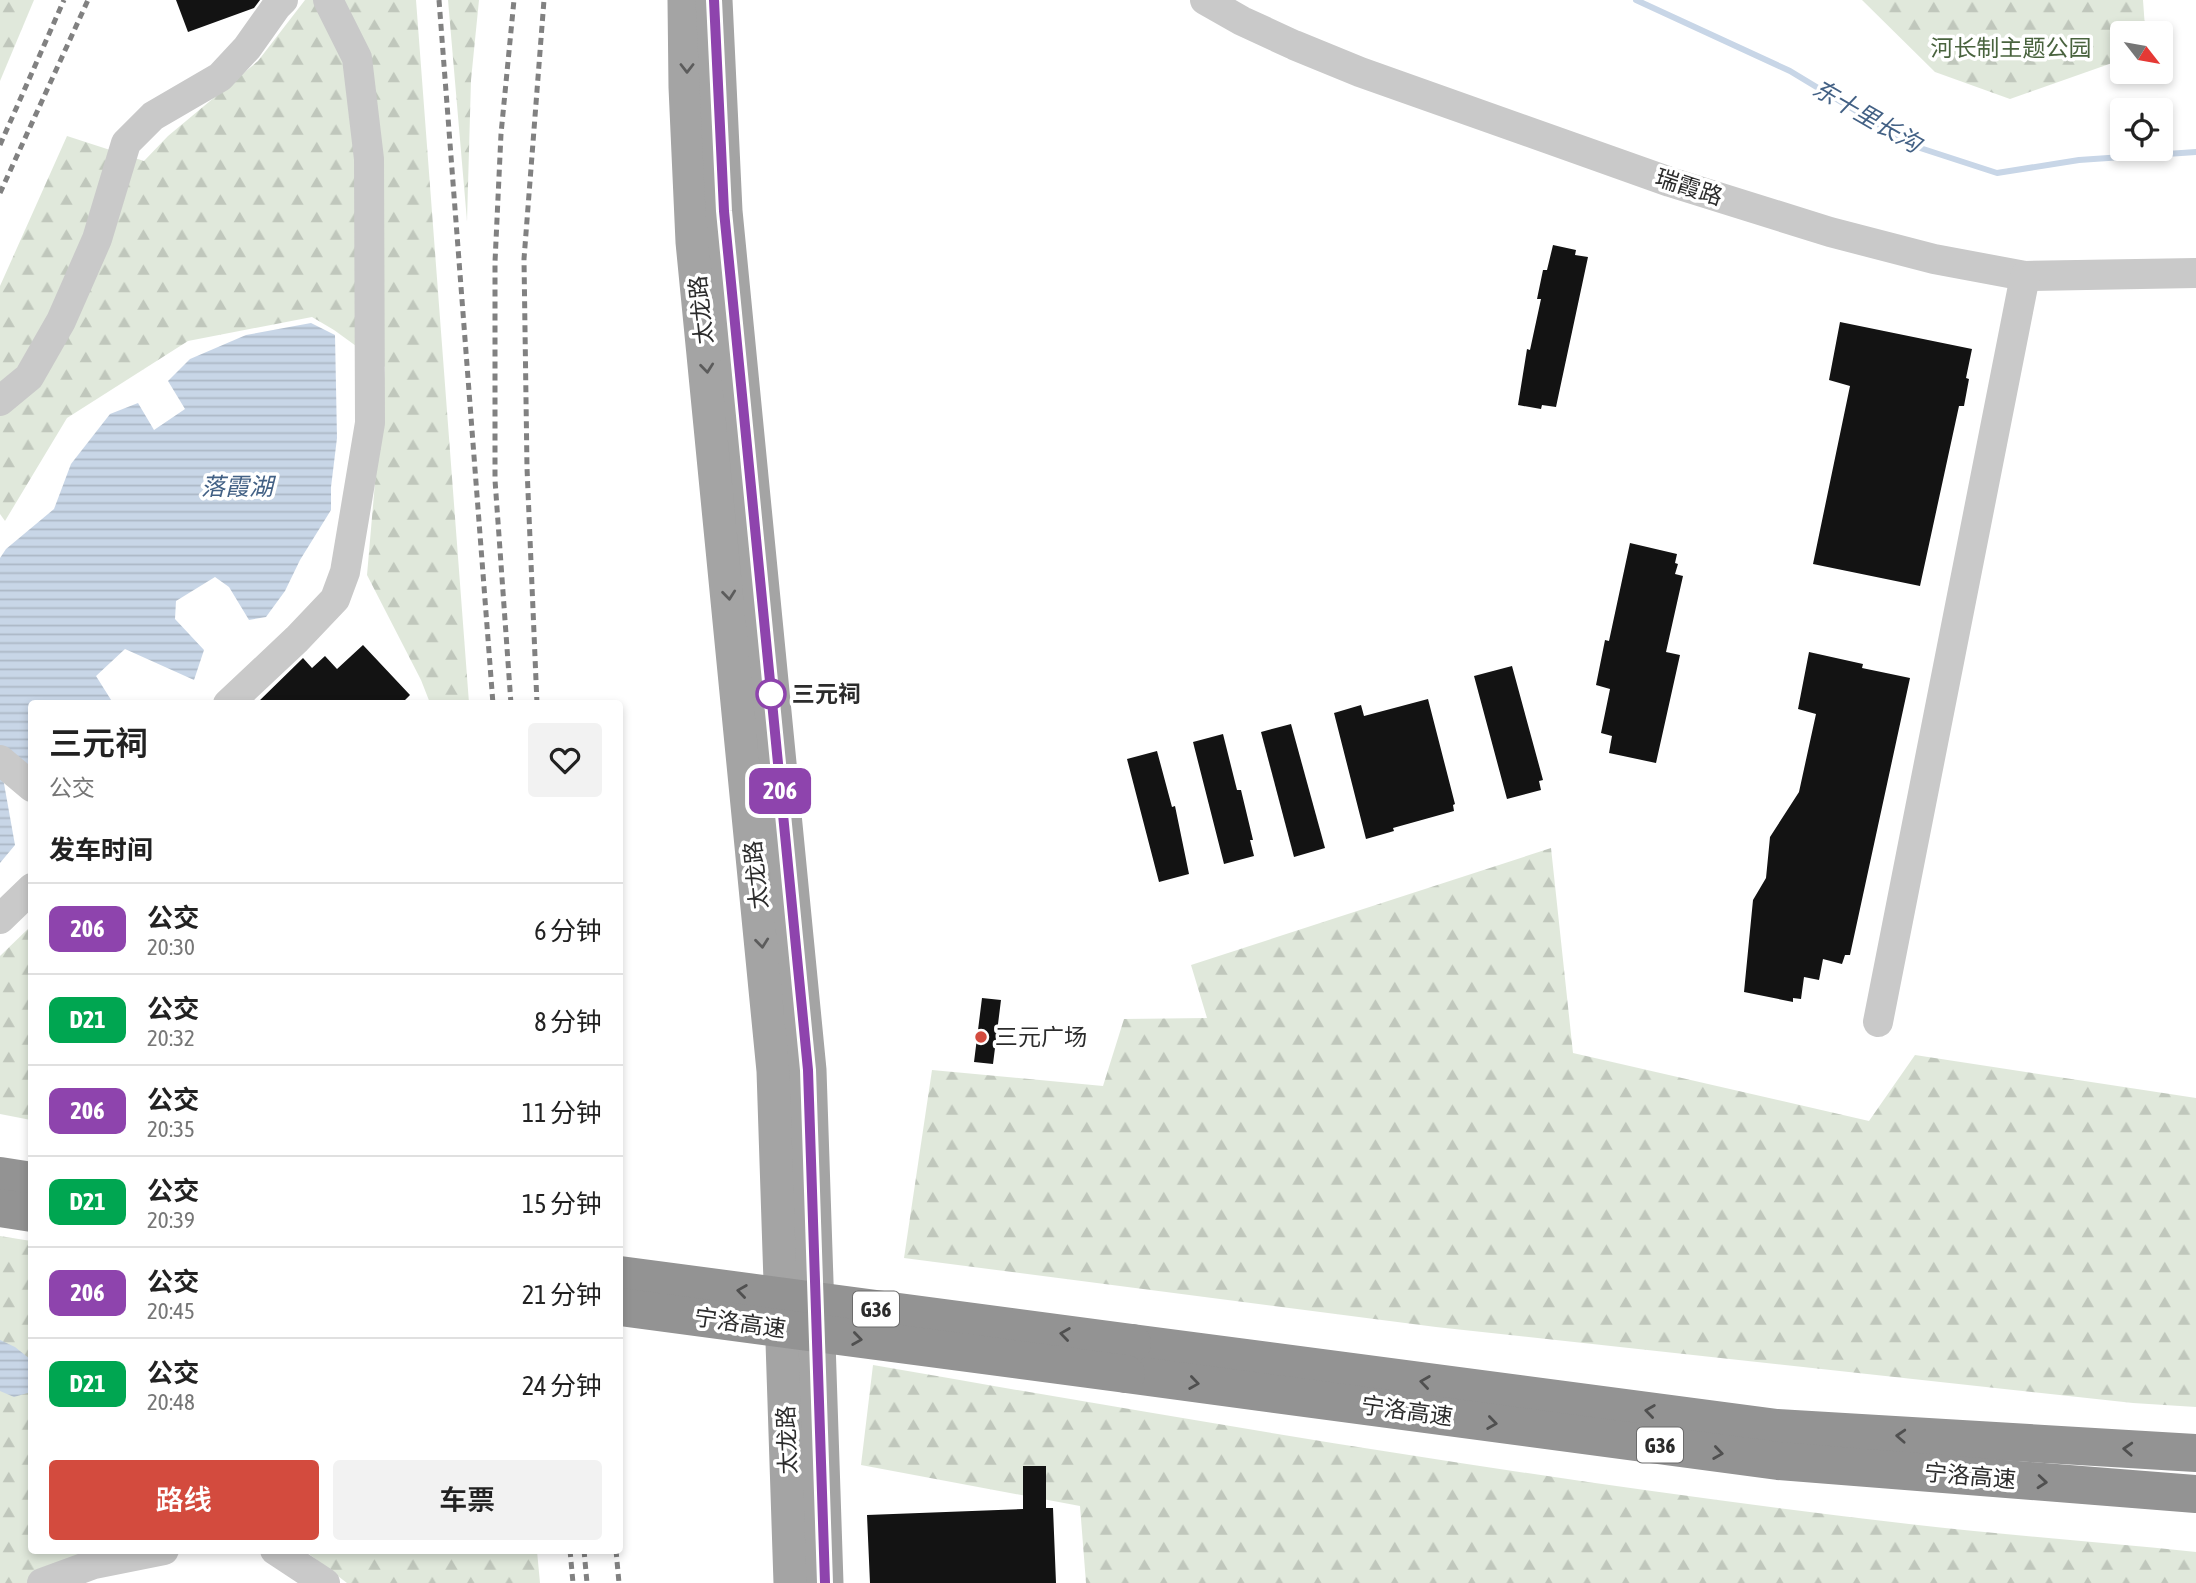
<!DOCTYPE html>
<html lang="zh">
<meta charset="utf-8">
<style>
body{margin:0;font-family:"Asap Condensed","Noto Sans SC",sans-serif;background:#f2f2f2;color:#222;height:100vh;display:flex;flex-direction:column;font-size:26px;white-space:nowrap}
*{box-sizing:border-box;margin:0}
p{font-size:23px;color:#767676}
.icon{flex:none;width:38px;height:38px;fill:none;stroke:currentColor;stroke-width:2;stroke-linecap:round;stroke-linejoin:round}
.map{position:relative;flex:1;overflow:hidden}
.panel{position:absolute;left:28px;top:700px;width:595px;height:854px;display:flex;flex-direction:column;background:#fff;border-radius:7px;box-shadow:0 4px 10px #0003}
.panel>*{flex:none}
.badge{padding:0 14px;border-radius:10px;font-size:24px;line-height:46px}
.needle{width:46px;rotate:121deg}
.controls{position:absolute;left:2110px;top:21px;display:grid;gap:14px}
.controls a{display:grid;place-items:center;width:63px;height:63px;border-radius:7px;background:#fff;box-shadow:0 4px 10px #0003;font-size:35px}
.map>.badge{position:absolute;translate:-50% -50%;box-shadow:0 0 0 4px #fff}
h2{padding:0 21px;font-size:26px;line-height:63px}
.round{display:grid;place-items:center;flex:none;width:74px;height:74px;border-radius:7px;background:#f2f2f2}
.summary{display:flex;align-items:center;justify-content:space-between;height:119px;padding:0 21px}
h1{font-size:33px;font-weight:600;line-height:52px}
.action{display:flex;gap:14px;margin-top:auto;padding:14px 21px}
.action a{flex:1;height:80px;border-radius:7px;background:#d34b3e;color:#fff;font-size:28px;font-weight:600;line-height:80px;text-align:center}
.action a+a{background:#f2f2f2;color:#222}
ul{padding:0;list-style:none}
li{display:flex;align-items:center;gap:21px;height:91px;padding:0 21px;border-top:2px solid #e0e0e0}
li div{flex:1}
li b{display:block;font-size:26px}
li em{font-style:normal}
li .badge{min-width:77px;font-weight:700;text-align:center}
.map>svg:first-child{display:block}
.forest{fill:url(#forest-firs)}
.water{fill:url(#water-rules)}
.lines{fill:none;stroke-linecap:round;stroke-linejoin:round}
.stream{stroke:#c8d6e7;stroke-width:6}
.building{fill:#131313}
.minor{stroke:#c9c9c9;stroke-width:30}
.major{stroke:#a4a4a4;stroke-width:37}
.highway{stroke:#939393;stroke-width:38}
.rail{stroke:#818181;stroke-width:5;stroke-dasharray:7 5;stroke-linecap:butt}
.highway-bridge{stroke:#939393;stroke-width:38}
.oneway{stroke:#5c5c5c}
.oneway2{stroke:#505050}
.line-casing{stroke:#fff;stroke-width:16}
.line{stroke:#8e44ad;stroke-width:10}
.stop-dot{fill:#fff;stroke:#8e44ad;stroke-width:3.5}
.poi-dot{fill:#d34b3e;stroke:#fff;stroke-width:2.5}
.labels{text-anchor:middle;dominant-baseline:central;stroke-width:7;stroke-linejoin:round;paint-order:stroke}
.shield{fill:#fff;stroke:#6b6b6b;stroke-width:2}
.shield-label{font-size:21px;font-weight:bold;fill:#2c2c2c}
.park-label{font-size:23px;fill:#49633e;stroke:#fff}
.street-label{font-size:23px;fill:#2c2c2c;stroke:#fff}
.stop-label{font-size:23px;font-weight:bold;fill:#2c2c2c;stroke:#fff;text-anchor:start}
.poi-label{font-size:23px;fill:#2c2c2c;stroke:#fff;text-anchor:start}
.water-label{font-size:24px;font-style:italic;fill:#436185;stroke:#fff}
</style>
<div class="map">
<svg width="2196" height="1583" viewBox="0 0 2196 1583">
<defs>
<pattern id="forest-firs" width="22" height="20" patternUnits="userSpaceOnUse" patternTransform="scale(1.75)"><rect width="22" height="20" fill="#e0e8db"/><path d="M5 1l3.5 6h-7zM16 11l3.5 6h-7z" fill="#c0c7bc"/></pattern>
<pattern id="water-rules" width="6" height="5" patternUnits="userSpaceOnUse" patternTransform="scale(1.75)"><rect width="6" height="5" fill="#c8d6e7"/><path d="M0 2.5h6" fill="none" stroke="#acb8c6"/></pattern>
</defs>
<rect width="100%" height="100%" fill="#fff"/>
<g class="forest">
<polygon points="0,0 34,0 0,81"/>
<polygon points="305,0 416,0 469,703 430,703 421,680 367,575 385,367 334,330 312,317 188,341 67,418 5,521 0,514 0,286 67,136 144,161 168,136 258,61"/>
<polygon points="448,0 479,0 471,80 467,221"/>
<polygon points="1862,0 2143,0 2145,28 2140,33 2123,33 2123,53 2115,62 2010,99 1935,72"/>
<polygon points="1551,848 1573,1053 1869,1121 1915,1055 2196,1098 2196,1407 2133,1403 1436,1327 904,1258 932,1070 1103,1086 1124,1019 1207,1018 1191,965"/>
<polygon points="31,926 31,1120 0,1114 0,956"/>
<polygon points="0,1236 31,1241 32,1550 141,1551 44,1583 0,1583"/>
<path d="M873,1365C1217,1425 1562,1484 1909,1524C2004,1535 2100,1542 2196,1552V1583H1086L1080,1506L861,1465Z"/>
<polygon points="299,1551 537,1551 540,1583 347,1583 309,1554"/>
</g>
<g class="water">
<polygon points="311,323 335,335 337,438 331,487 331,510 300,560 285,591 266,617 249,620 229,587 215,577 176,601 175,619 204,650 194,680 125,649 96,676 113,703 32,704 31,779 3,778 15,845 0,863 0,558 6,549 54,509 71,464 110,414 138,403 154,430 185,409 168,381 190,359 246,335"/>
<polygon points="0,1340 15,1347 30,1359 31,1392 14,1397 0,1391"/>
</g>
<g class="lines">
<polyline class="stream" points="1636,0 1790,71 1914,146 1997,173 2079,160 2196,152"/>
</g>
<g class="building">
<polygon points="176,0 260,0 254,8 188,32"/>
<polygon points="1553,245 1576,250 1575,255 1588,257 1556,407 1542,405 1541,409 1518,405 1527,349 1530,350 1541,299 1537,299 1543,270 1547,270"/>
<polygon points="1840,322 1972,349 1966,378 1969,379 1964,406 1959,406 1920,586 1813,564 1850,386 1829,380"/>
<polygon points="1630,543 1677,554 1675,563 1678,564 1675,574 1683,576 1666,652 1680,655 1656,763 1609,753 1612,736 1601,733 1610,689 1596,685 1605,640 1609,641"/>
<polygon points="363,645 410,695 401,704 256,704 303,658 312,668 325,656 337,669"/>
<polygon points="1809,652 1863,664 1862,668 1910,678 1850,955 1845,955 1842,964 1823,959 1819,980 1804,977 1801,999 1793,998 1793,1002 1744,992 1753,900 1766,878 1770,837 1799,792 1816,714 1798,709"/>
<polygon points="1512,666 1543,780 1539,781 1541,790 1507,799 1474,676"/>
<polygon points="1428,699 1455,804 1453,805 1454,811 1393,828 1394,831 1366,839 1334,713 1361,705 1364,716"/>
<polygon points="1291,724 1325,848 1294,857 1261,732"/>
<polygon points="1223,734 1237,790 1241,790 1253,840 1250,840 1254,856 1224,864 1193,742"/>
<polygon points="1157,751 1172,807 1175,806 1189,874 1159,882 1127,759"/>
<polygon points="982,998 1001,1000 993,1064 974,1062"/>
<polygon points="1023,1466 1046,1466 1046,1508 1053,1508 1056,1583 870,1583 867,1515 1023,1509"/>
</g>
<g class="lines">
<g class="minor">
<polyline points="1205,0 1242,21 1294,45 1360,72 1670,182 1830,232 1934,259 2025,276 2196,273"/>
<polyline points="0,401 29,377 61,321 97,239 126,143 153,116 220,77 247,48 276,7 283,0"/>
<polyline points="228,704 297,639 335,599 345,572 370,423 369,159 357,58 328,0"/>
<polyline points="0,760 32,787"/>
<polyline points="0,919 32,888"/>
<polyline points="1878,1022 2025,276"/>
<polyline points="275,1550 325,1583"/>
<polyline points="42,1583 94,1564 164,1550"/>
</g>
<g class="major">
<polyline points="686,0 687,87 694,242 775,1071 792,1583"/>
<polyline points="714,0 724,211 808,1070 825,1583"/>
</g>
<g class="highway">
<polyline points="0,1176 32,1181"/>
<polyline points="0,1208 32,1213"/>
<polyline points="1132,1343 1777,1428 2196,1453"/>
<polyline points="1126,1374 1778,1461 2196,1494"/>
</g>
<g class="rail">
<polyline points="439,0 493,704"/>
<polyline points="0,145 64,0"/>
<polyline points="0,193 88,0"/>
<polyline points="511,704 495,480 495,262 501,134 514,0"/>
<polyline points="537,704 527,468 524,259 544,0"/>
<polyline points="570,1550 573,1583"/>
<polyline points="584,1550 587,1583"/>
<polyline points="616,1550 619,1583"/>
</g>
<g class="highway-bridge">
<polyline points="620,1275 1132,1343"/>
<polyline points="620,1307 1126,1374"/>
</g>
</g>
<defs><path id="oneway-chevron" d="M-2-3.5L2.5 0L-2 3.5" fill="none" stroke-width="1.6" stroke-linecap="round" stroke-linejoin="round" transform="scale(1.75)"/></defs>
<g class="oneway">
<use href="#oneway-chevron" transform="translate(687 68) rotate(90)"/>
<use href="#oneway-chevron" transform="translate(707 368) rotate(84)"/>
<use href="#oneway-chevron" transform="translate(729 595) rotate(84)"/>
<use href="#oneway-chevron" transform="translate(762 943) rotate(84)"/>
</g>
<g class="oneway2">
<use href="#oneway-chevron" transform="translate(742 1291) rotate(-172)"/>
<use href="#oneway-chevron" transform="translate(1065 1334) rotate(-172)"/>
<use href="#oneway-chevron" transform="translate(857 1339) rotate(8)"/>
<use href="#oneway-chevron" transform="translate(1425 1382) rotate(-172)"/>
<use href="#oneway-chevron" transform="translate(1194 1383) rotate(8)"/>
<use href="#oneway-chevron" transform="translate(1650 1411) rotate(-172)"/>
<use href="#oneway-chevron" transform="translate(1492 1423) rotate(8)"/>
<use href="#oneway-chevron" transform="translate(1901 1436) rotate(-177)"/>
<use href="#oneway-chevron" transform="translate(2128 1449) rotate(-177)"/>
<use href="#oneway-chevron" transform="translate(1718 1453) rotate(8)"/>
<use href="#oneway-chevron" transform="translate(2042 1482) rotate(5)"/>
</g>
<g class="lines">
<g class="line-casing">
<polyline id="line" points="714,0 724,211 808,1070 825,1583"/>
</g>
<use href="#line" class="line"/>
</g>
<circle class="stop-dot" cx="771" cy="694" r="14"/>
<circle class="poi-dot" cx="981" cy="1037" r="7"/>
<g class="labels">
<g class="shield">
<rect x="853" y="1291.5" width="46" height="35" rx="5"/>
<rect x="1637" y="1427.5" width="46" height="35" rx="5"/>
</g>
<g class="shield-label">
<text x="876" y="1309">G36</text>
<text x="1660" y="1445">G36</text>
</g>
<g class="park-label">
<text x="2011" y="48">河长制主题公园</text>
</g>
<g class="street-label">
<text transform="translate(1689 187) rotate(18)">瑞霞路</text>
<text transform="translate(701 310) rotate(-96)">太龙路</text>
<text transform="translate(756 875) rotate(-96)">太龙路</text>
<text transform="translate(740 1323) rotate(8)">宁洛高速</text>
<text transform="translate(1407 1411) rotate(8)">宁洛高速</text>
<text transform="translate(787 1440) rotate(-92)">太龙路</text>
<text transform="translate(1970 1476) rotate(5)">宁洛高速</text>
</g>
<g class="stop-label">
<text x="792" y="694">三元祠</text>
</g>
<g class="poi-label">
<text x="995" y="1037">三元广场</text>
</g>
<g class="water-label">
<text transform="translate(1867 116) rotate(30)">东十里长沟</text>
<text x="237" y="486">落霞湖</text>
</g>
</g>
</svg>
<div class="controls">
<a><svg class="needle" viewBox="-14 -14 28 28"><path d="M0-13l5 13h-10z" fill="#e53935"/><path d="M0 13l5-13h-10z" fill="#767676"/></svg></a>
<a><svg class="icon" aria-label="locate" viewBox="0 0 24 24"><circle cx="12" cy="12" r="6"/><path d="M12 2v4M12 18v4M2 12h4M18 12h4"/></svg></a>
</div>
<b class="badge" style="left:780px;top:791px;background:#8e44ad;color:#fff">206</b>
<section class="panel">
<div class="summary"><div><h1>三元祠</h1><p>公交</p></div><a class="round"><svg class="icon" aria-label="heart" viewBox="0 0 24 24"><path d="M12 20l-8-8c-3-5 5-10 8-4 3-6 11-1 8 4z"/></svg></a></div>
<h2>发车时间</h2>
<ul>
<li><span class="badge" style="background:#8e44ad;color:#fff">206</span><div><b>公交</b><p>20:30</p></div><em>6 分钟</em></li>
<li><span class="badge" style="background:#00a651;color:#fff">D21</span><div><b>公交</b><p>20:32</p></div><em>8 分钟</em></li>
<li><span class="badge" style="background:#8e44ad;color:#fff">206</span><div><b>公交</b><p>20:35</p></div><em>11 分钟</em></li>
<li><span class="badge" style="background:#00a651;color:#fff">D21</span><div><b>公交</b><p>20:39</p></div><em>15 分钟</em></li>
<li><span class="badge" style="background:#8e44ad;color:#fff">206</span><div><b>公交</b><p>20:45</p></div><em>21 分钟</em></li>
<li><span class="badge" style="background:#00a651;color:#fff">D21</span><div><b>公交</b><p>20:48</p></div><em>24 分钟</em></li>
</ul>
<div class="action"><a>路线</a><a>车票</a></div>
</section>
</div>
